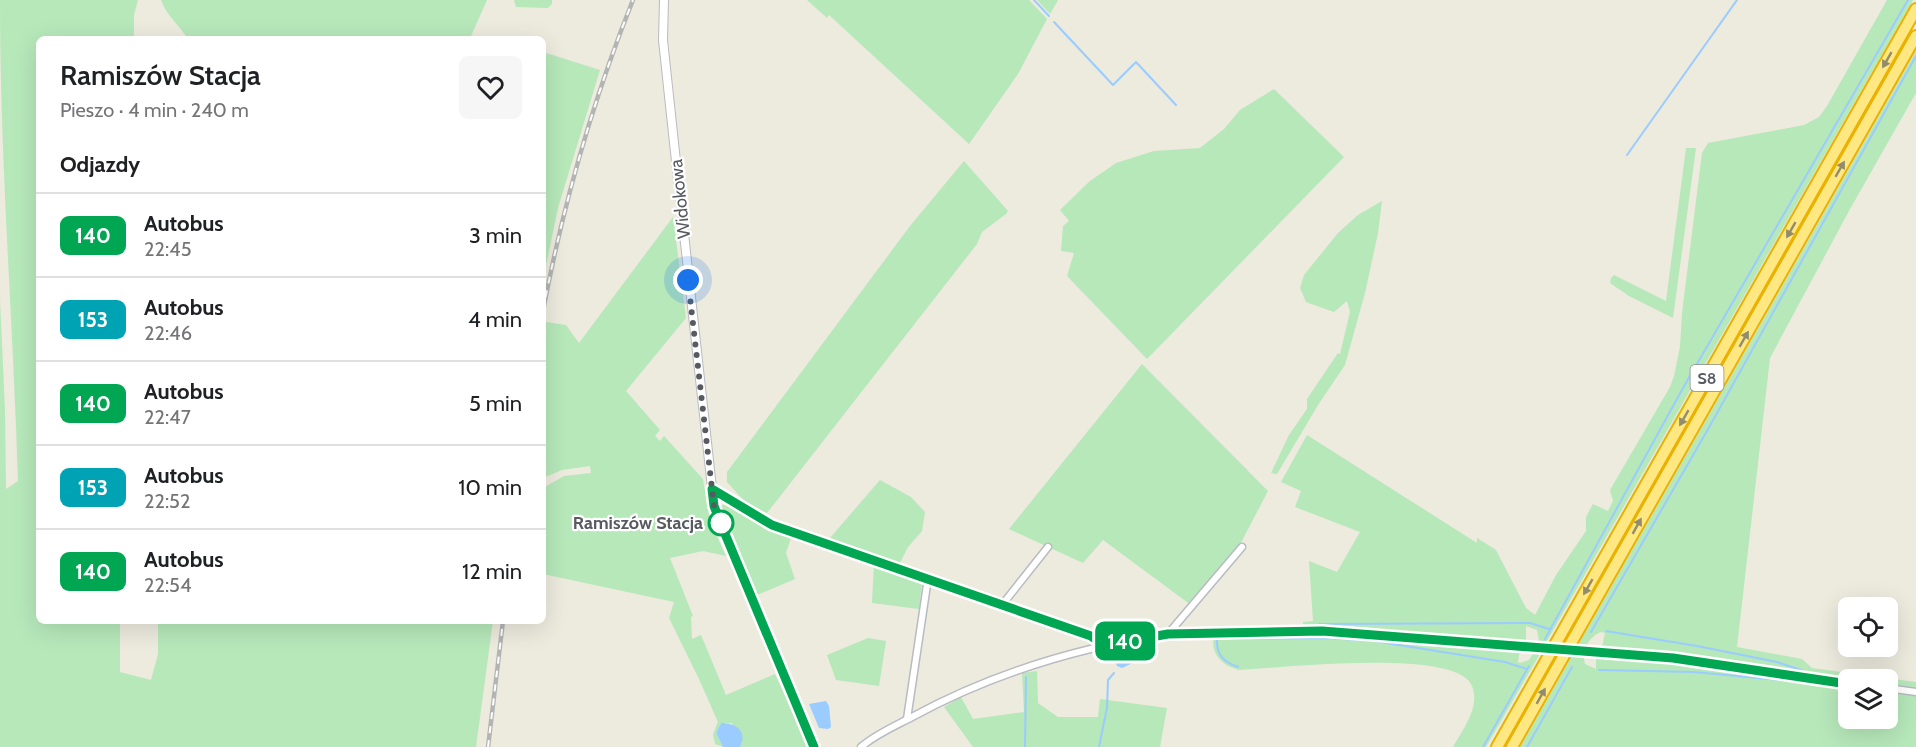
<!DOCTYPE html>
<html lang="pl">
<meta charset="utf-8">
<style>
body{margin:0;font-family:Cabin,sans-serif;background:#f6f6f6;color:#202124;height:100vh;display:flex;flex-direction:column;font-size:22px;white-space:nowrap}
*{box-sizing:border-box;margin:0}
p{font-size:20px;color:#757577}
.icon{flex:none;width:33px;height:33px;fill:none;stroke:currentColor;stroke-width:2;stroke-linecap:round;stroke-linejoin:round}
.map{position:relative;flex:1;overflow:hidden}
.details{position:absolute;left:36px;top:36px;width:510px;height:588px;display:flex;flex-direction:column;background:#fff;border-radius:9px;box-shadow:0 6px 24px #0002}
.details>*{flex:none}
.badge{padding:0 12px;border-radius:9px;font-size:21px;line-height:39px}
.tools{position:absolute;left:1838px;top:597px;display:grid;gap:12px}
.tools a{display:grid;place-items:center;width:60px;height:60px;border-radius:9px;background:#fff;box-shadow:0 6px 24px #0002;font-size:30px}
.you{position:absolute;width:30px;height:30px;margin:-15px;border:4px solid #fff;border-radius:50%;background:#1a73e8;box-shadow:0 0 0 9px #1a73e833}
.map>.badge{position:absolute;translate:-50% -50%;box-shadow:0 0 0 3px #fff}
h2{padding:0 24px;font-size:22px;line-height:54px}
.round{display:grid;place-items:center;flex:none;width:63px;height:63px;border-radius:9px;background:#f6f6f6}
.head{display:flex;align-items:center;justify-content:space-between;height:102px;padding:0 24px}
h1{font-size:28px;font-weight:600;line-height:45px}
ul{padding:0;list-style:none}
li{display:flex;align-items:center;gap:18px;height:84px;padding:0 24px;border-top:2px solid #e0e0e0}
li div{flex:1}
li b{display:block;font-size:22px}
li em{font-style:normal}
li .badge{min-width:66px;font-weight:700;text-align:center}
.map>svg:first-child{display:block}
.green{fill:#b6e8ba;fill-rule:evenodd}
.water{fill:#9bccff}
.lines{fill:none;stroke-linecap:round;stroke-linejoin:round}
.stream{stroke:#9bccff;stroke-width:2}
.minor-casing{stroke:#b9bbc2;stroke-width:9}
.tertiary-casing{stroke:#b9bbc2;stroke-width:10}
.motorway-casing{stroke:#eab100;stroke-width:14}
.minor{stroke:#fff;stroke-width:6}
.tertiary{stroke:#fff;stroke-width:8}
.motorway{stroke:#ffe882;stroke-width:10}
.rail-casing{stroke:#b3b4b4;stroke-width:4.5}
.rail{stroke:#fff;stroke-width:2;stroke-dasharray:7;stroke-linecap:butt}
.minor-bridge-casing{stroke:#b9bbc2;stroke-width:9;stroke-linecap:butt}
.minor-bridge{stroke:#fff;stroke-width:6}
.oneway{fill:#928c6d}
.line-casing{stroke:#fff;stroke-width:14}
.line{stroke:#00a651;stroke-width:9}
.walk{stroke:#575b61;stroke-width:6;stroke-dasharray:0 10.8}
.stop-dot{fill:#fff;stroke:#00a651;stroke-width:3}
.labels{text-anchor:middle;dominant-baseline:central;stroke-width:4.5;stroke-linejoin:round;paint-order:stroke}
.shield{fill:#fff;stroke:#898c90;stroke-width:1.5}
.shield-label{font-size:16px;font-weight:bold;fill:#575b61}
.street-label{font-size:18px;fill:#575b61;stroke:#fff}
.stop-label{font-size:18px;font-weight:bold;fill:#575b61;stroke:#fff;text-anchor:end}
</style>
<div class="map">
<svg width="1916" height="747" viewBox="0 0 1916 747">
<rect width="100%" height="100%" fill="#edeade"/>
<g class="green">
<path d="M0,0H138L134,15V39H39V621H120V672L151,680L158,654V621H493L476,747H0V300L5,410L6,489L18,481C13,321 0,160 0,0Z"/>
<path d="M161,0H487L471,36L473,39H188C179,25 167,16 161,0Z"/>
<polygon points="514,0 552,0 552,4 548,8 516,7"/>
<polygon points="807,0 1029,0 1047,19 1018,74 969,144 829,15 827,18"/>
<polygon points="1037,0 1058,0 1050,14"/>
<polygon points="1887,0 1913,0 1547,641 1539,641 1537,630 1526,626 1526,641 1398,631 1303,627 1303,622 1313,621 1309,561 1337,572 1360,532 1295,507 1301,491 1281,482 1307,435 1477,543 1477,538 1496,550 1526,608 1535,615 1556,575 1586,531 1586,517 1593,504 1608,511 1613,501 1610,490 1670,387 1674,376 1680,347 1682,313 1702,153 1708,143 1804,125 1819,117 1827,106"/>
<path d="M1916,51V93L1850,209L1770,358L1737,647L1802,659L1812,668L1916,682V747H1520ZM1601,632L1605,633L1602,647L1716,658L1807,676L1804,680L1695,664L1596,656V669L1585,664C1581,651 1589,636 1601,632ZM1848,680H1887V718H1848Z"/>
<polygon points="543,52 600,70 558,208 543,280"/>
<polygon points="1274,89 1344,157 1147,359 1067,276 1074,253 1061,251 1063,226 1069,221 1060,210 1090,181 1116,163 1154,151 1200,148 1224,129 1240,110"/>
<polygon points="1686,148 1696,148 1673,318 1629,296 1610,283 1611,278 1614,275 1666,301"/>
<polygon points="964,161 1008,211 1006,214 982,232 977,244 767,513 747,504 727,482 727,472 910,226"/>
<polygon points="1382,201 1378,233 1365,293 1345,365 1318,405 1277,474 1271,473 1289,435 1307,409 1307,399 1338,353 1340,354 1350,312 1347,301 1334,312 1306,302 1300,288 1304,275 1338,233 1358,215"/>
<polygon points="673,217 686,318 626,391 660,430 655,436 660,441 664,436 703,479 710,521 726,556 703,551 670,558 693,616 691,617 692,639 701,635 726,695 775,674 809,747 740,747 742,743 732,723 721,723 716,733 723,747 715,744 713,734 718,722 699,679 669,618 674,602 543,574 543,488 564,476 591,473 590,466 562,470 543,478 543,343 546,322 566,325 579,343"/>
<polygon points="1142,364 1268,491 1235,554 1191,605 1103,540 1083,563 1009,529"/>
<polygon points="880,480 911,497 925,512 922,531 908,547 899,565 830,538"/>
<polygon points="725,504 758,522 802,537 800,541 791,538 786,553 795,579 757,595 738,552 721,506"/>
<polygon points="874,563 917,579 922,582 919,609 872,603"/>
<path d="M1307,634L1372,637L1520,650L1518,662L1520,663L1529,660L1534,652H1541L1486,747H1453C1463,729 1482,705 1471,684C1453,648 1277,668 1239,670C1223,666 1210,654 1214,637L1217,636Z"/>
<polygon points="868,638 886,641 879,686 836,680 827,655"/>
<polygon points="1037,671 1038,703 1058,717 1098,717 1100,699 1167,708 1160,747 973,747 944,707 961,697 973,719 1024,712 1022,673"/>
</g>
<g class="water">
<polygon points="1142,647 1145,653 1145,657 1122,668 1117,666 1115,660 1117,654"/>
<polygon points="826,701 829,706 831,727 828,729 819,728 809,704"/>
<path d="M721,723C736,723 748,731 740,747H723L716,733Z"/>
</g>
<g class="lines">
<g class="stream">
<polyline points="1034,0 1049,16"/>
<polyline points="1054,22 1113,85 1136,62 1176,105"/>
<polyline points="1627,155 1737,0"/>
<polyline points="1319,624 1530,623 1549,629"/>
<polyline points="1606,631 1697,646 1777,662 1804,671"/>
<polyline points="1591,632 1707,431 1916,56"/>
<polyline points="1545,639 1683,388 1908,0"/>
<path d="M1238,667C1224,662 1216,655 1217,639L1326,638L1374,641L1505,662L1527,669"/>
<polyline points="1599,670 1694,672 1800,682"/>
<polyline points="1025,747 1026,677"/>
<polyline points="1099,747 1107,708 1108,680 1114,673"/>
<polyline points="1483,747 1529,666"/>
<polyline points="1527,747 1572,667"/>
</g>
<g class="minor-casing">
<g id="minor">
<polyline points="712,489 772,525 1091,636 1098,641 1099,646"/>
<polyline points="1002,605 1048,547"/>
<polyline points="1168,634 1242,547"/>
<polyline points="1586,652 1701,661 1848,684"/>
<polyline points="1887,688 1916,692"/>
<polyline points="907,719 928,578"/>
<path d="M861,747C876,734 895,726 912,717C991,674 1080,647 1168,634L1322,631L1535,648"/>
</g>
</g>
<g class="tertiary-casing">
<polyline id="tertiary" points="664,0 663,40 674,143 714,506 814,747"/>
</g>
<g class="motorway-casing">
<g id="motorway">
<polyline points="1497,747 1916,9"/>
<polyline points="1512,747 1916,36"/>
</g>
</g>
<use href="#minor" class="minor"/>
<use href="#tertiary" class="tertiary"/>
<use href="#motorway" class="motorway"/>
<g class="rail-casing">
<g id="rail">
<path d="M543,311C563,205 593,100 633,0"/>
<polyline points="488,747 503,621"/>
</g>
</g>
<use href="#rail" class="rail"/>
<g class="minor-bridge-casing">
<polyline id="minor-bridge" points="1535,648 1586,652"/>
</g>
<use href="#minor-bridge" class="minor-bridge"/>
</g>
<defs><path id="oneway-solid" d="M-6-.8H1V-3.2L6.5 0L1 3.2V.8H-6Z" transform="scale(1.5)"/></defs>
<g class="oneway">
<use href="#oneway-solid" transform="translate(1887 60) rotate(120)"/>
<use href="#oneway-solid" transform="translate(1840 169) rotate(-60)"/>
<use href="#oneway-solid" transform="translate(1791 230) rotate(120)"/>
<use href="#oneway-solid" transform="translate(1744 339) rotate(-60)"/>
<use href="#oneway-solid" transform="translate(1684 418) rotate(120)"/>
<use href="#oneway-solid" transform="translate(1637 526) rotate(-61)"/>
<use href="#oneway-solid" transform="translate(1588 587) rotate(120)"/>
<use href="#oneway-solid" transform="translate(1541 696) rotate(-61)"/>
</g>
<g class="lines">
<g class="line-casing">
<polyline id="line" points="814,747 723,529 714,506 712,489 772,525 1091,636 1098,641 1099,646 1168,634 1322,631 1673,658 1848,684"/>
</g>
<use href="#line" class="line"/>
<polyline class="walk" points="688,280 712,489 714,506 723,529 721,523"/>
</g>
<circle class="stop-dot" cx="721" cy="523" r="12"/>
<g class="labels">
<rect class="shield" x="1690.5" y="365" width="33" height="26" rx="4.5"/>
<g class="shield-label">
<text x="1707" y="378">S8</text>
</g>
<g class="street-label">
<text transform="translate(680 199) rotate(-96)">Widokowa</text>
</g>
<g class="stop-label">
<text x="703" y="523">Ramiszów Stacja</text>
</g>
</g>
</svg>
<div class="tools">
<a><svg class="icon" aria-label="locate" viewBox="0 0 24 24"><circle cx="12" cy="12" r="6"/><path d="M12 2v4M12 18v4M2 12h4M18 12h4"/></svg></a>
<a><svg class="icon" aria-label="layers" viewBox="0 0 24 24"><path d="M12 4l9 5-9 5-9-5zM3 14l9 5 9-5"/></svg></a>
</div>
<div class="you" style="left:688px;top:280px"></div>
<b class="badge" style="left:1125px;top:641px;background:#00a651;color:#fff">140</b>
<section class="details">
<div class="head"><div><h1>Ramiszów Stacja</h1><p>Pieszo · 4 min · 240 m</p></div><a class="round"><svg class="icon" aria-label="heart" viewBox="0 0 24 24"><path d="M12 20l-8-8c-3-5 5-10 8-4 3-6 11-1 8 4z"/></svg></a></div>
<h2>Odjazdy</h2>
<ul>
<li><span class="badge" style="background:#00a651;color:#fff">140</span><div><b>Autobus</b><p>22:45</p></div><em>3 min</em></li>
<li><span class="badge" style="background:#00a3b4;color:#fff">153</span><div><b>Autobus</b><p>22:46</p></div><em>4 min</em></li>
<li><span class="badge" style="background:#00a651;color:#fff">140</span><div><b>Autobus</b><p>22:47</p></div><em>5 min</em></li>
<li><span class="badge" style="background:#00a3b4;color:#fff">153</span><div><b>Autobus</b><p>22:52</p></div><em>10 min</em></li>
<li><span class="badge" style="background:#00a651;color:#fff">140</span><div><b>Autobus</b><p>22:54</p></div><em>12 min</em></li>
</ul>
</section>
</div>
